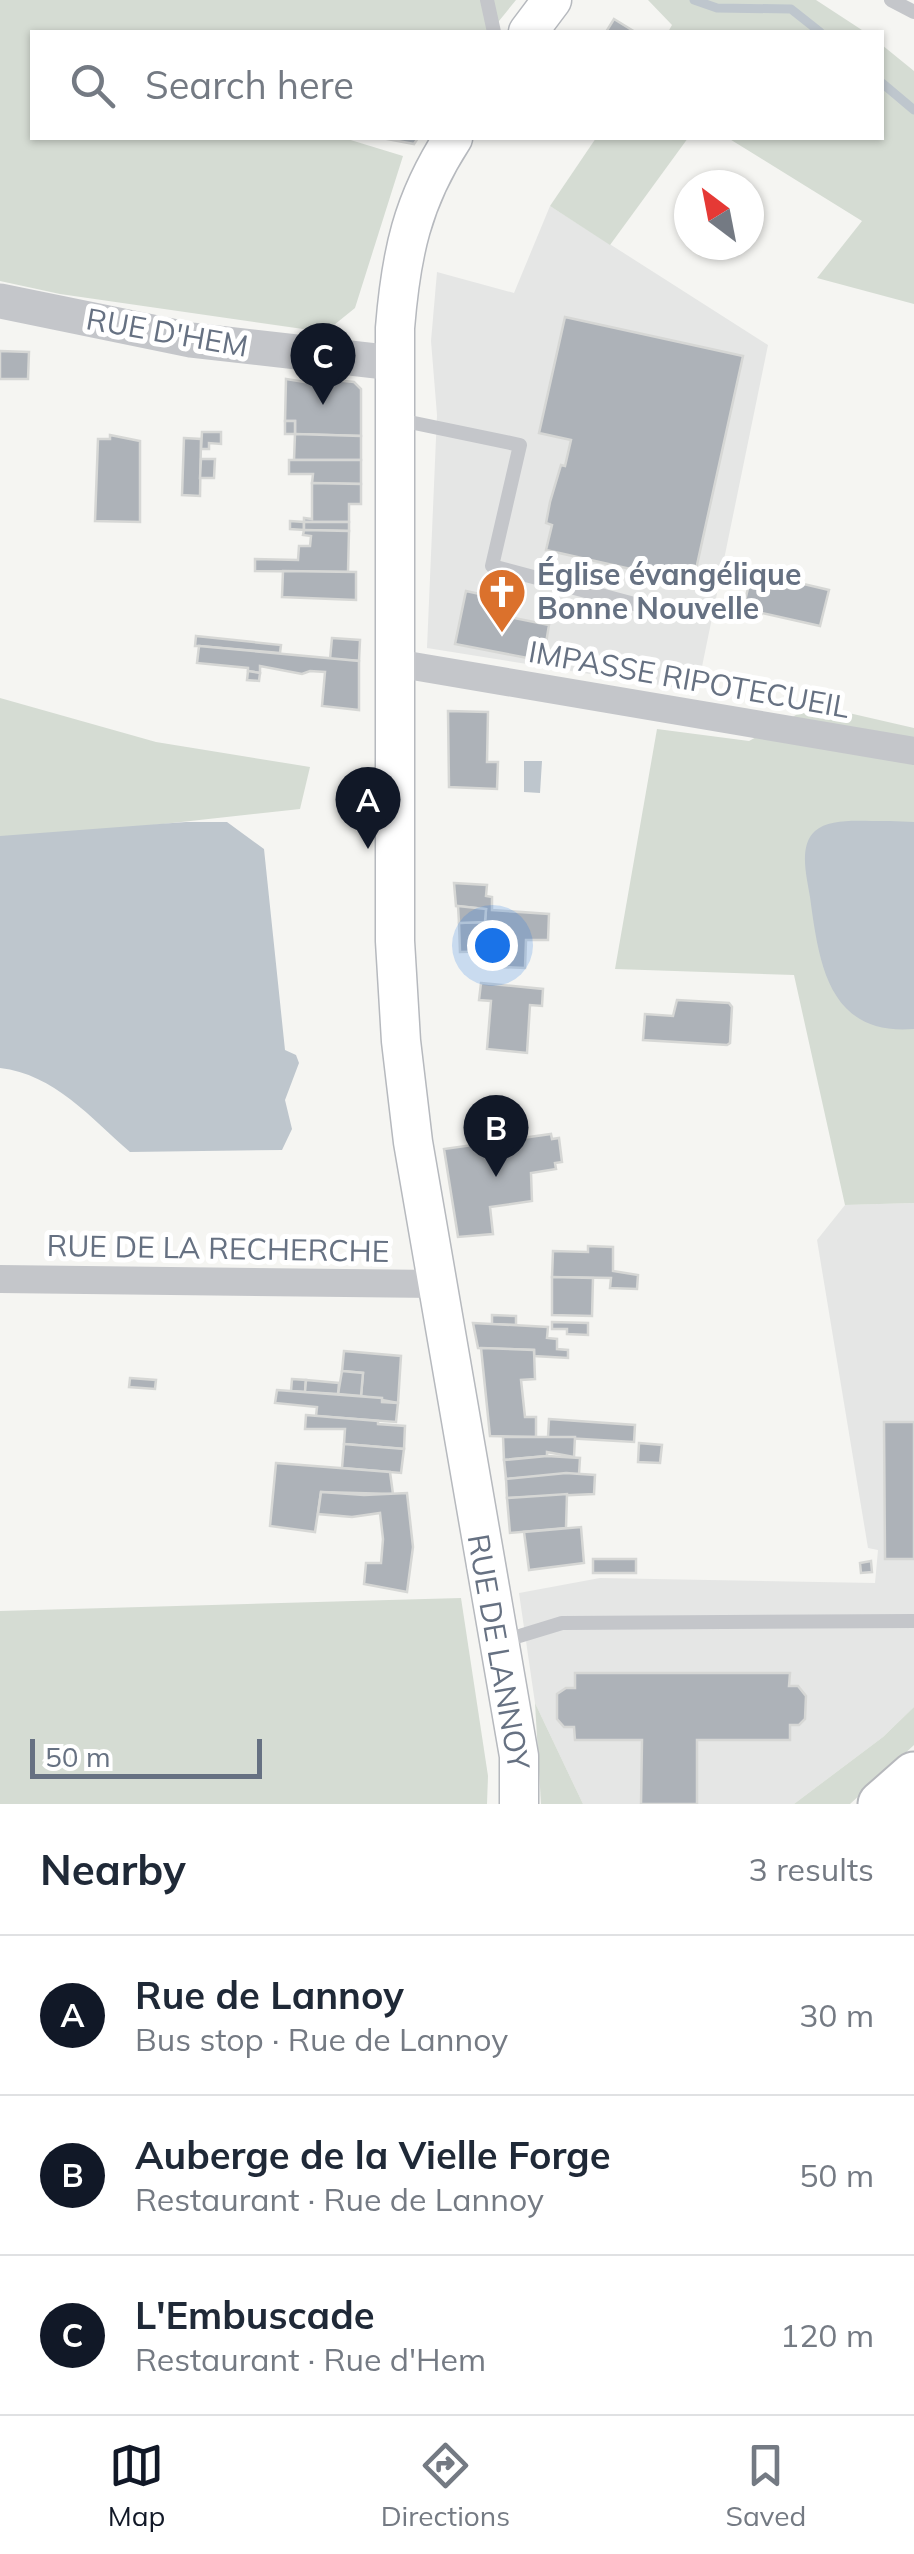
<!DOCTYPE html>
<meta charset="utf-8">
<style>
:root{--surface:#fff;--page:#f2f2f3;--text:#1f2937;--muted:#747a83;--line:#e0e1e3;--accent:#111827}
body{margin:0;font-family:Mulish,sans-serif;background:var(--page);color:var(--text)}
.compass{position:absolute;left:674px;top:170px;width:90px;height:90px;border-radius:50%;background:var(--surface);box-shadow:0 2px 8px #0004;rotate:328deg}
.scale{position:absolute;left:30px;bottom:25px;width:232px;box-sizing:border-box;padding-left:10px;border:5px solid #667182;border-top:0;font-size:28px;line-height:35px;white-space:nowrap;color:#667182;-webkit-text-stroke:8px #fff;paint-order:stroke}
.you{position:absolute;left:492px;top:945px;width:35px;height:35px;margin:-25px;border:8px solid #fff;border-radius:50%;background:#1a73e8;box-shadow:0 0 0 15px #1a73e833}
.badge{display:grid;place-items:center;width:65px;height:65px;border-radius:50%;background:var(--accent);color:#fff;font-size:32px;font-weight:700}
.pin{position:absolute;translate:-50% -82px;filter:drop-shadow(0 2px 5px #0008)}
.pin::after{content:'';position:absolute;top:52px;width:35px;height:30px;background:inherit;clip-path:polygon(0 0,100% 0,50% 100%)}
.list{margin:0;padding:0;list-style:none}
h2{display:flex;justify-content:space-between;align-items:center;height:130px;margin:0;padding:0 40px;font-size:42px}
h2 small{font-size:32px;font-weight:400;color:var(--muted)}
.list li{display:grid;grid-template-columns:65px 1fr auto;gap:30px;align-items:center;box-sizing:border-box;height:160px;padding:0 40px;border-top:2px solid var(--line)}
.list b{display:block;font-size:38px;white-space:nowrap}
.list p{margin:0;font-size:32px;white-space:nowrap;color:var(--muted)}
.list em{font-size:32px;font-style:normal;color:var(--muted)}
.icon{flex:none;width:55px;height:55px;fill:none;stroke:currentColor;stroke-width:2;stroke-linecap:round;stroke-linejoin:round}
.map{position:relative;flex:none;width:914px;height:1804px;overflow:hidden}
.search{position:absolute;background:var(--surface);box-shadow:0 2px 8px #0004;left:30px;right:30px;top:30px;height:110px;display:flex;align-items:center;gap:25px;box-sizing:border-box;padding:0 35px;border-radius:0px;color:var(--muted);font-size:38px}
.sheet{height:610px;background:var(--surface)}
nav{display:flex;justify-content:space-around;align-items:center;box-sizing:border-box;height:140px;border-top:2px solid var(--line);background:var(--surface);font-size:28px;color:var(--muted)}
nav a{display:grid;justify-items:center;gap:5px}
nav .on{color:var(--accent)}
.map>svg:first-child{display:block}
.built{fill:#e5e6e5}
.green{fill:#d5dcd3}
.water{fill:#bec6cd}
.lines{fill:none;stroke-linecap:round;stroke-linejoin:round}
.stream{stroke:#bec6cd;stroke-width:9}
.building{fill:#adb2b8;stroke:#d6d7d5;stroke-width:2.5}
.secondary-casing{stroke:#b6b9be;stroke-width:41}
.trunk-casing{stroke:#b6b8bc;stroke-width:49}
.service{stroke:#c4c6ca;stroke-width:14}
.minor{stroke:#c4c6ca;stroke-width:28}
.tertiary{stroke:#c4c6ca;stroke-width:35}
.secondary{stroke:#fff;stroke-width:38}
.trunk{stroke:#fff;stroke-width:45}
.labels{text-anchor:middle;stroke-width:10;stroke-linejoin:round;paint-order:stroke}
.street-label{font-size:30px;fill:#667182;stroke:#fff}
.poi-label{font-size:30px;font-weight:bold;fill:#667182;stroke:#fff;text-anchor:start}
</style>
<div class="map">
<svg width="914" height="1804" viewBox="0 0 914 1804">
<rect width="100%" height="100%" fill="#f5f5f2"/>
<!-- built -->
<g class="built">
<path d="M550,206l218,139 -71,346 -270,-43 10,-233 -6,-74 6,-69 77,21z"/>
<path d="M914,1203v504l-31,30 -89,67h-211l-48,-101 -16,-110 81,-15 275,5 3,-33 -10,-2 -51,-308 28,-35z"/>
</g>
<!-- green -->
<g class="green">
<path d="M0,0h516l-26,32h-458v106h312l59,18 -48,152 -21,17 -31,4 -243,-35 -60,-13z"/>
<path d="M648,0h168l49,32h-197l4,-7z"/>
<path d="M882,45l32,26v233l-97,-26 45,-57 -134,-83h154z"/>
<path d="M596,138h92l-78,107 -60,-39z"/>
<path d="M0,698l156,44 154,25 -10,42 -300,33z"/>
<path d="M814,705l100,23v475l-69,2 -51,-230 -179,-6 42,-240 92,12z"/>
<path d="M461,1598l27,178 -1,28h-487v-193z"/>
<path d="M535,1703l48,101h-42z"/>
<path d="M914,1707v38l-64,59h-56l89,-67z"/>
</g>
<!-- water -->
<g class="water">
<path d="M524,761h18l-2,32 -16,-1z"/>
<path d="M890,821l24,1v207c-86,7 -95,-66 -104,-132 -3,-19 -12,-51 5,-66 16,-15 54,-9 75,-10z"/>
<path d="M186,822h41l37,27 21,201 11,5 3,8 -14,37 7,29 -10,21 -152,2c-39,-34 -76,-78 -130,-84v-232z"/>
</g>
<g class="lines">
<!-- stream -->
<g class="stream">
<path d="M694,0l23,8 74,1 29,23"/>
<path d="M882,83l32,27"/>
</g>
</g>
<!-- building -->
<g class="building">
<path d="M614,19l21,13h-29z"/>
<path d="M382,138h36l-4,6z"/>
<path d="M565,317l178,39 -50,227 -147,-33 6,-25 -6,-2 4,-21 11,-37 4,1 6,-26 -32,-7z"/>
<path d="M0,351l29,1 -1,27h-28z"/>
<path d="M305,377l49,5 7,7v47l-66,-2v-13h-10l1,-42 19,3z"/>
<rect x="285" y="421" width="10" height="13"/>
<path d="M202,432h19v12l-12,-1v6h-8z"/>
<path d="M295,434l66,2v24h-67z"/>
<path d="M110,435l30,6v81l-45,-1 3,-82h12z"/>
<path d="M184,438l17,1 -1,57 -18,-1z"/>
<path d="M201,459h14l-1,19h-14z"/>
<path d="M289,460h72v24l-49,-1 1,-9h-24z"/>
<path d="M312,483l49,1v20h-12v18h-45v-4l8,1z"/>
<path d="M290,521l14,1v8l-14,-1z"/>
<path d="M304,522h45v9l-45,-1z"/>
<path d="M304,530l45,1 -1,41 -93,-1v-12l43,1 1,-14h11l1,-10 -8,-1z"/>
<path d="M283,571l73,1v28l-74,-3z"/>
<path d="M752,572l77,18 -9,36 -58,-13 -2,5 -18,-5z"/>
<path d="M466,591l32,7 -4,16 55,11 -6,36 -88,-17z"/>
<path d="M196,636l85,9 -1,8 -81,-7h-4z"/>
<path d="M332,638l28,2 -1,21 -29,-2z"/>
<path d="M199,646l160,15v49l-37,-4 3,-34 -15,-1 -8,3 -42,-8v7l-12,-2v-3l-51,-5z"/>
<path d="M248,671l12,2 -1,8 -12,-1z"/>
<path d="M448,711l40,1 -1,50h11l-1,27 -48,-2z"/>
<path d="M454,883l33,2 -1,11 6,1v13l57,4 -1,26h-22l-1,28 -26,-1v-16l-39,1 -1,-29 26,-1 1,-13 -30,-3z"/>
<path d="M458,906l28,3 -1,13 -26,1z"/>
<path d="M481,983l62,6 -1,17 -12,-1 -3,48 -40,-4 4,-48 -12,-1z"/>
<path d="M677,1000l52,3 3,4 -2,36 -3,2 -84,-5 2,-26 28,2z"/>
<path d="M551,1134l1,5 7,-1 3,24 -7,1 1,6 -25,4 1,28 -42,6 3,27 -35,3 -14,-88z"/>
<path d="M588,1246l25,1v24l25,4 -1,14 -27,-1 1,-10 -59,-1 1,-26 35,1z"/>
<path d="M552,1277l41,1 -1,38 -40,-1z"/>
<path d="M492,1315l24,1v9l-24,-1z"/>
<path d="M552,1322l36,1v12l-21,-1v-5h-15z"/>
<path d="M473,1323l75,4 -1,11 10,1v10l11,1v8l-34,-2v-6l-56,-2z"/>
<path d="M481,1348l53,2 1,29 -14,1 4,37h11v20l-46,-1z"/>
<path d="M344,1351l57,5 -3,47 -37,-7 2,-23 -21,-2z"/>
<path d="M342,1371l21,2 -2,23 -23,-2z"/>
<path d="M130,1378l26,2 -1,9 -26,-2z"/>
<path d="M292,1379l14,1 -1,12 -14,-1z"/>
<path d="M306,1380l33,3 -1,11 -33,-2z"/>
<path d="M277,1390l105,8v4l16,1 -2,19 -80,-6 1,-9 -42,-4z"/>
<path d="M306,1415l72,6v3l27,2 -1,23 -60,-5 1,-15h-40z"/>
<path d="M549,1419l86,6 -1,17 -86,-5z"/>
<path d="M884,1422h30v137h-29z"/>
<path d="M503,1437h72l-1,20 -27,-5v4l-43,4z"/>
<path d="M639,1443l23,2 -2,18 -22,-1z"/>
<path d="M344,1444l60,5 -3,24 -59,-5z"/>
<path d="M547,1456l33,2 -1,16 -73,5 -2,-19z"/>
<path d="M276,1463l114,9 3,22 -72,-2 -6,40 -45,-6z"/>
<path d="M566,1473l29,2 -1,19 -87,4 -1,-19z"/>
<path d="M321,1492l43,3 43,-2 6,54 -6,45 -43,-8 2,-21h15l2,-24 -3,-26 -28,4 -34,-3z"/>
<path d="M567,1494l-1,34 -56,5 -3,-35z"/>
<path d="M581,1527l3,36 -55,7 -5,-38z"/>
<rect x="593" y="1559" width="43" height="14"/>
<path d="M871,1561l1,11 -11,1 -1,-10z"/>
<path d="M575,1673h215l-1,13h9l8,10 -1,23 -6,6h-9v15h-93v64h-56l1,-64h-67l-1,-13h-10l-7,-8v-25l9,-6h9z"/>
</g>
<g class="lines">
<!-- secondary casing -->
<g class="secondary-casing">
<g id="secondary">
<path d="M528,32l24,-32"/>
<path d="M453,138c-41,63 -52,116 -58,190v613l6,100 12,101 106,614v48"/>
</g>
</g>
<!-- trunk casing -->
<g class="trunk-casing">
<path id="trunk" d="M881,1804l33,-29"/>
</g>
<!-- service -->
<g class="service">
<path d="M487,0l7,32"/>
<path d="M891,0l23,12"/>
<path d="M395,419l125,26 -28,121 146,39"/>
<path d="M503,1641l59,-18 352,-2"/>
</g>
<!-- minor -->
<g class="minor">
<path d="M395,663l519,88"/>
<path d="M0,1279l436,5"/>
</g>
<!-- tertiary -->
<path class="tertiary" d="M0,301l191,39 203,23"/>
<!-- secondary -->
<use href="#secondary" class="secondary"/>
<!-- trunk -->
<use href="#trunk" class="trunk"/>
</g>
<!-- icons -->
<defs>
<g id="church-pin" transform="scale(2.5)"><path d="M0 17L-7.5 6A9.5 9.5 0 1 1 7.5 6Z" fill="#db712c" stroke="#fff"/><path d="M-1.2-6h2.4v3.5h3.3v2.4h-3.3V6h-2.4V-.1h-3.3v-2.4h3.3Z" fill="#fff"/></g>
</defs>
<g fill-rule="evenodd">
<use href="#church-pin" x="502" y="592"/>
</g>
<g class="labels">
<!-- street labels -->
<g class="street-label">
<text transform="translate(167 333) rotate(10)" y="10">RUE D'HEM</text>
<text transform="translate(689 680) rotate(10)" y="10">IMPASSE RIPOTECUEIL</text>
<text transform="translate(218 1249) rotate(1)" y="10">RUE DE LA RECHERCHE</text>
<text transform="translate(498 1652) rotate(80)" y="10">RUE DE LANNOY</text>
</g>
<!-- poi labels -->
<g class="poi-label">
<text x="537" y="585">Église évangélique<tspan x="537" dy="34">Bonne Nouvelle</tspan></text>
</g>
</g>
</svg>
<svg class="compass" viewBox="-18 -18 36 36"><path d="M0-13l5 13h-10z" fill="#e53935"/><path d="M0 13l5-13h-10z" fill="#747a83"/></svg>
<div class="scale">50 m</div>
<div class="you"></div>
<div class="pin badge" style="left:368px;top:849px">A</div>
<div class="pin badge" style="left:496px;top:1177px">B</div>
<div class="pin badge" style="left:323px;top:405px">C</div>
<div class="search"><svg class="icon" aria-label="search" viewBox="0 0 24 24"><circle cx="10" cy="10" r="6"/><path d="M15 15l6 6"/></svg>Search here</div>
</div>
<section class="sheet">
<h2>Nearby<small>3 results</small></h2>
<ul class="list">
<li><span class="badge">A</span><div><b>Rue de Lannoy</b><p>Bus stop · Rue de Lannoy</p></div><em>30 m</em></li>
<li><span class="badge">B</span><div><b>Auberge de la Vielle Forge</b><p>Restaurant · Rue de Lannoy</p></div><em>50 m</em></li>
<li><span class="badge">C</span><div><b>L'Embuscade</b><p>Restaurant · Rue d'Hem</p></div><em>120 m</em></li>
</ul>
</section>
<nav>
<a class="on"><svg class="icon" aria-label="map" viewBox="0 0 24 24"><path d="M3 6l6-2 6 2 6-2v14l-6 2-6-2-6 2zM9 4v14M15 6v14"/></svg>Map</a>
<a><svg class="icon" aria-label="directions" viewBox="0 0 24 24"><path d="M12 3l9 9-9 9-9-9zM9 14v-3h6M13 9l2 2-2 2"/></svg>Directions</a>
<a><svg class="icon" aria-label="saved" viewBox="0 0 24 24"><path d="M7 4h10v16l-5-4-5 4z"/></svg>Saved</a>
</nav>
